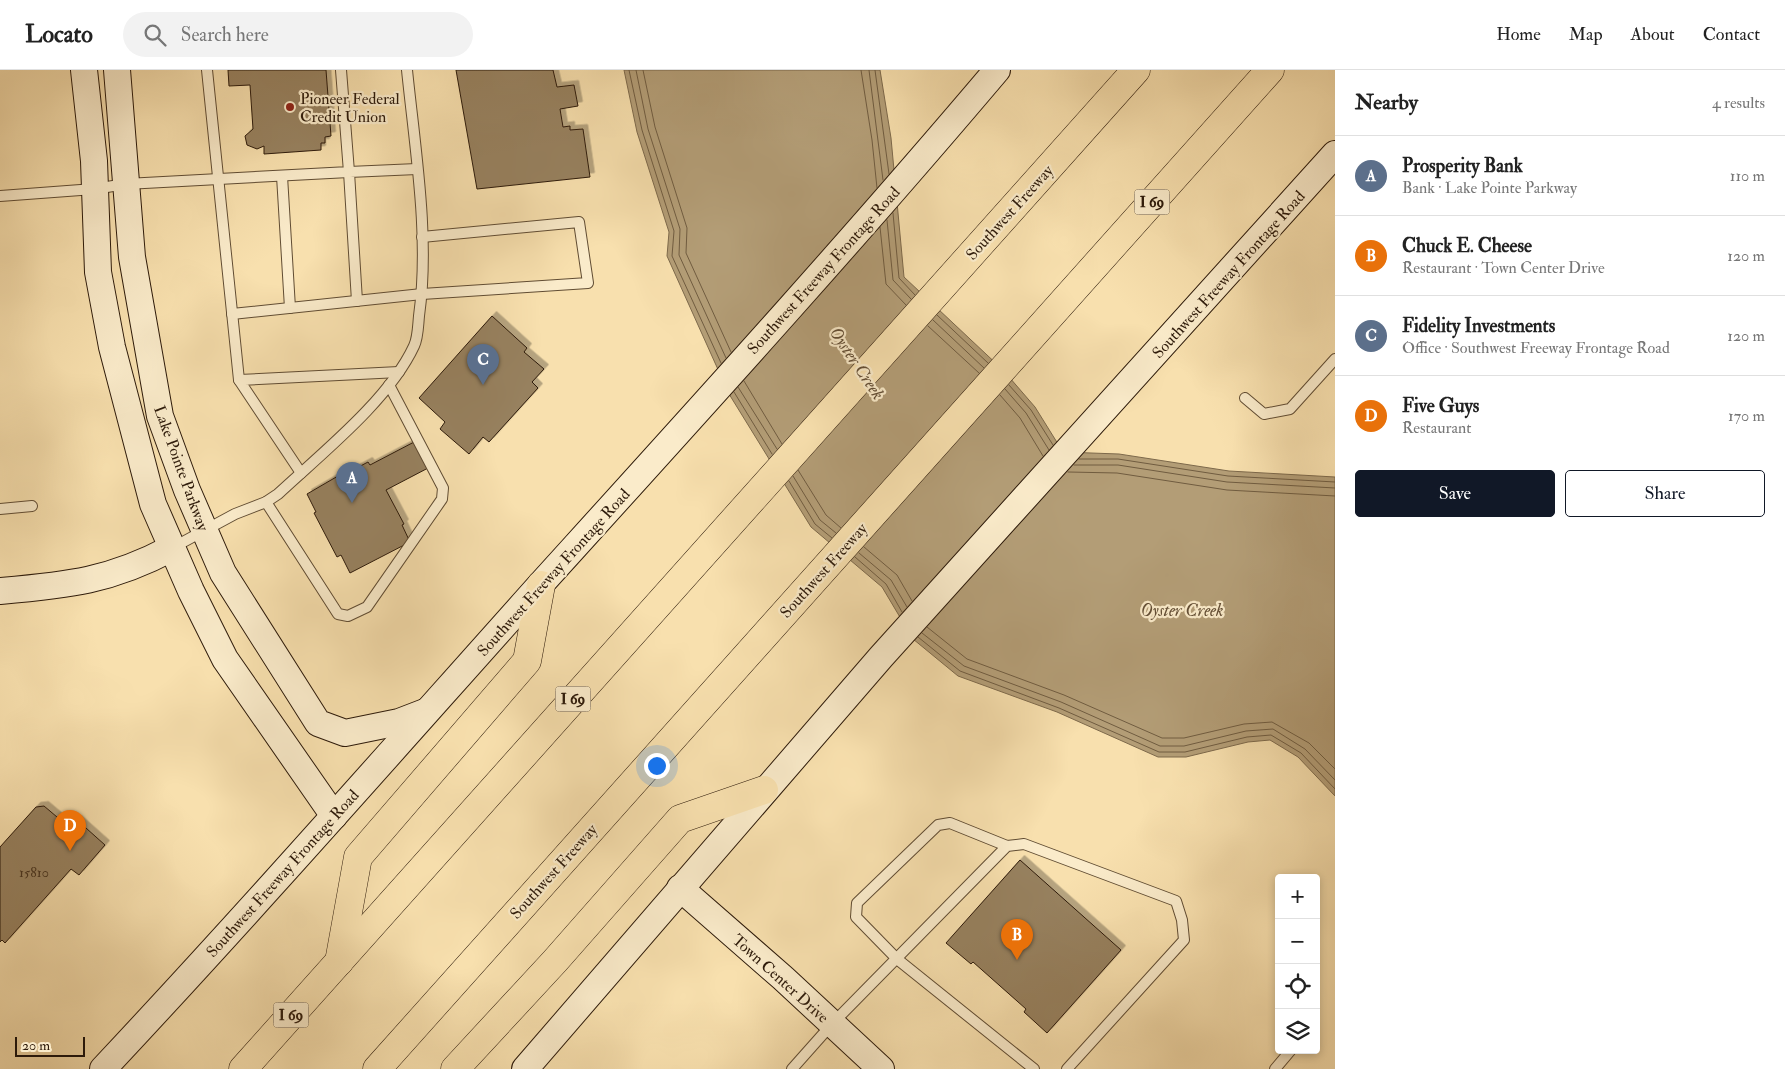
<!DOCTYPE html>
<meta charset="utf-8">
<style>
:root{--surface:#fff;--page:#f2f2f2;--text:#222;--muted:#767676;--line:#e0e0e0;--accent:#111827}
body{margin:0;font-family:"IM FELL Double Pica",serif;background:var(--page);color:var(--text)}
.controls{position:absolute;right:15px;bottom:15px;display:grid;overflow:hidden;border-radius:5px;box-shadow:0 2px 8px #0003}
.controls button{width:45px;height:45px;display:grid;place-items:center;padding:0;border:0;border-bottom:1px solid var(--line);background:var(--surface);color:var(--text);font:25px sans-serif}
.scale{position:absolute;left:15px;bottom:12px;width:70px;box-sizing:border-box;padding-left:5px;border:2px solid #2d1a0a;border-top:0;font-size:14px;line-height:18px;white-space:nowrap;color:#2d1a0a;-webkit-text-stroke:4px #faebca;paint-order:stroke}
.you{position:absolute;left:656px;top:695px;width:18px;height:18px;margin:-12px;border:4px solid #fff;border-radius:50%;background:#1a73e8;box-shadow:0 0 0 8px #1a73e833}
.badge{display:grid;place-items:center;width:32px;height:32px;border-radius:50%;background:var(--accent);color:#fff;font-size:16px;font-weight:700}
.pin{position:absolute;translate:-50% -41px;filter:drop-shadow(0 1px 2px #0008)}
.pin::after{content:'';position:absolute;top:26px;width:18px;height:15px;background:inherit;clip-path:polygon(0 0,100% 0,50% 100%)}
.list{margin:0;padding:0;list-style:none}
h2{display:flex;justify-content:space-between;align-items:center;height:65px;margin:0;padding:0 20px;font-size:21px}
h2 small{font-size:16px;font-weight:400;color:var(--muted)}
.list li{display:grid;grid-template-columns:32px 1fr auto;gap:15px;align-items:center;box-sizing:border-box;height:80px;padding:0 20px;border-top:1px solid var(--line)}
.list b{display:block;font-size:19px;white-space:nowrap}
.list p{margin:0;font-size:16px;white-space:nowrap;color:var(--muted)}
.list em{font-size:16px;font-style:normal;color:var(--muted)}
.actions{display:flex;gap:10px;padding:15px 20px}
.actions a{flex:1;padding:11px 0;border:1px solid var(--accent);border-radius:5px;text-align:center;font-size:18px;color:var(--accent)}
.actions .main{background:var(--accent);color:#fff}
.icon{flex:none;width:28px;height:28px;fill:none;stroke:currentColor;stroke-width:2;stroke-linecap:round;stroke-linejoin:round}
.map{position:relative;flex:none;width:1335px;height:999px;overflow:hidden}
header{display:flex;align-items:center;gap:30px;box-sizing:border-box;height:70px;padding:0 25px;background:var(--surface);border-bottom:1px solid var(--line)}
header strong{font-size:24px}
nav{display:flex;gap:28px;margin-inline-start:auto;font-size:18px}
.search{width:350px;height:45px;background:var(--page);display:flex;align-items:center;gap:12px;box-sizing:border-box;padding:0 18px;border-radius:28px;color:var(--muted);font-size:19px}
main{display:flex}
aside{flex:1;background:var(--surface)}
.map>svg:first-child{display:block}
.water{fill:#b39d76;stroke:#7d694b}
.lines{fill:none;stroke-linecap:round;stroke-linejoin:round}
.shore{stroke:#705c40;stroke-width:1}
.building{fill:#97815f;stroke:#2d1a0a;filter:url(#shadow)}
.lane-casing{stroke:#604c33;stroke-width:12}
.secondary-casing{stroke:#2d1a0a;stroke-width:28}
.highway-casing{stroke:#2d1a0a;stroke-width:29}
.lane{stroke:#faebca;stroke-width:10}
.secondary{stroke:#faebca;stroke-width:26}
.highway{stroke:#f8e0ae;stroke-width:28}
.poi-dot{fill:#8f2418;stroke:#faebca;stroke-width:2}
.labels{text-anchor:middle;stroke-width:4.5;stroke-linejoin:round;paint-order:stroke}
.number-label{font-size:14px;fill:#48341f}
.shield{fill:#faebca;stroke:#6a5944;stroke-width:1}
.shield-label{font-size:15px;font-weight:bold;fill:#2d1a0a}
.poi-label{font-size:16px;fill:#2d1a0a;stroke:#faebca;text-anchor:start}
.street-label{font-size:16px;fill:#2d1a0a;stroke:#faebca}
.water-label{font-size:18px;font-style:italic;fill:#634e35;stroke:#faebca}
</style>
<header>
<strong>Locato</strong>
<div class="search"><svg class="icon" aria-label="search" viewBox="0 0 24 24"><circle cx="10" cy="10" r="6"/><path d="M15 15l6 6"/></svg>Search here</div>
<nav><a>Home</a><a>Map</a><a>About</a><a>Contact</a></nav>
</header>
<main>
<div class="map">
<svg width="1335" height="999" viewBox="0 0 1335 999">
<defs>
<filter id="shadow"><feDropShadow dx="4.5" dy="-4.5" stdDeviation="0" flood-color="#0004"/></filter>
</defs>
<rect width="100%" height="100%" fill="#f8e0ae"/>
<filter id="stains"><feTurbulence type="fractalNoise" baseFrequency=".004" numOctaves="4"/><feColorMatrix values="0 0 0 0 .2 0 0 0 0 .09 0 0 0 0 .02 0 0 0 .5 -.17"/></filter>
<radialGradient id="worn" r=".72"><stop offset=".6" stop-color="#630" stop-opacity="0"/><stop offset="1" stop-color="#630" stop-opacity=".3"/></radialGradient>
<!-- water -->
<path class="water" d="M624,0h256l11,68 13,139 99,93 32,37 28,45 56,2 110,17 106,6v319l-37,-39 -28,-17 -22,2 -62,15h-28l-101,-45 -99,-36 -45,-37 -31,-52 -71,-60 -82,-133 -62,-138 2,-24 -32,-100z"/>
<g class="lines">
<!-- shore -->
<g class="shore">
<path d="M629,0l13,60 32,101 -2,25 49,107"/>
<path d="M636,0l12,59 32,100 -1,26 47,103"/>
<path d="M643,0l12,57 32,101 -1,25 45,99"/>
<path d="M861,0l11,70 5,48"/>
<path d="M869,0l14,110"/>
<path d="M875,0l14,104"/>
<path d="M893,143l6,65 16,17"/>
<path d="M887,150l6,60 18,19"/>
<path d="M880,157l6,57 20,21"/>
<path d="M937,245l51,48"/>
<path d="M933,250l51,48"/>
<path d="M928,256l51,47"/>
<path d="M744,311l38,63"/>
<path d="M1009,315l22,25 22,35"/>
<path d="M738,317l39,62"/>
<path d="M1005,319l21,24 23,37"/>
<path d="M734,322l38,62"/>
<path d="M1000,325l20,23 23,38"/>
<path d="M1079,389h39l110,17 107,6"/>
<path d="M1074,395h44l109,17 108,6"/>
<path d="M798,400l28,45 15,13"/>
<path d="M1068,402l49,1 110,17 108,6"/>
<path d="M793,406l27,44 16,13"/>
<path d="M789,411l26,43 17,14"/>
<path d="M864,477l33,28 15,26"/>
<path d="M859,483l32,27 16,27"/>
<path d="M855,487l31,27 16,28"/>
<path d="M927,557l40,32 97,36 98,43h22l60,-14 28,-2 37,21 26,26"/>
<path d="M922,563l42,33 97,36 99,44h24l62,-15 27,-2 32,20 30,31"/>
<path d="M918,567l42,34 99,37 100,44h26l62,-15 24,-2 30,18 34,36"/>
</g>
</g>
<!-- building -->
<g class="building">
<path d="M228,0h98l5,66 -6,1v6h-4v7l-57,4v-8l-7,3 -10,-4 -2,-9 8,-7 -3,-44 -21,1z"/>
<path d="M456,0h97l4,17 17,-2 4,21 -18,3 3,18 7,-1v4l13,-1 7,48 -113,12z"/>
<path d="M492,246l35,32 -3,4 20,17 -12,13 6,6 -49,54 -6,-5 -14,17 -29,-25 5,-7 -26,-24z"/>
<path d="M416,371l14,26 -44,23 18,34 -2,1 8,17 -60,31 -9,-18 -4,2 -23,-44 2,-1 -9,-18 43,-25 1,2 17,-9 2,3z"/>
<path d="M44,736l26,22 7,-8 28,25 -26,30 -8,-6 -66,74 -3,-3 -2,2v-95l36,-40z"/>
<path d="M1020,790l101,90 -74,83 -23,-21 2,-3 -53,-47 -2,2 -25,-21z"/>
</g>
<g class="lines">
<!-- lane casing -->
<g class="lane-casing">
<g id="lane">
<path d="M207,0l32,310"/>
<path d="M282,106l8,132"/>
<path d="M0,126l94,-7 32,-5 223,-12 -8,-102"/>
<path d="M357,231l-8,-129 68,-3"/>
<path d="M232,244l190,-20 166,-11 -9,-61 -157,15"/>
<path d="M1245,328l19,16 26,-5 45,-50"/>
<path d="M301,403l-62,-93 160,-8"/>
<path d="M266,432l72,112 10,2 19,-9 75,-108 1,-11 -54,-103"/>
<path d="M0,439l32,-3"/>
<path d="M172,478l63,-34 31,-12 12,-8c44,-41 111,-94 136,-148 4,-8 4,-20 5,-30 11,-79 -4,-167 -12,-246"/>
<path d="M1007,776l-57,-23 -12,2 -81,78 -1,14 41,42 137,110"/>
<path d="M792,999l40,-45 175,-178 17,-2 152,57 6,19 2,20 -117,129"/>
<path d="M1275,999l16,-19"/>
</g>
</g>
<!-- secondary casing -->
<g class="secondary-casing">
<g id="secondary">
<path d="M84,0l10,91 4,111 14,75 41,157 38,87 34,68 109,157"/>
<path d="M117,0l15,187 28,159 27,74 36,83 95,150 27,10 54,-11 26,-10"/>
<path d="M0,521c69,-6 110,-10 172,-43"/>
<path d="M680,818l103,90 98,91"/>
<path d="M103,999c149,-159 293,-323 438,-485 154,-170 308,-339 456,-514"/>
<path d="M525,999l356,-412 454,-503"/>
</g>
</g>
<!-- highway casing -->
<g class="highway-casing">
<g id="highway">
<path d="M339,892l19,-105 169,-196 14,-76"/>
<path d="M243,999l893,-999"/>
<path d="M377,999l893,-999"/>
<path d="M455,999l100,-108 125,-142 84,-29"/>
</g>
</g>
<!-- lane -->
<use href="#lane" class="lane"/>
<!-- secondary -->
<use href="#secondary" class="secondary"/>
<!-- highway -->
<use href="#highway" class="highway"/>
</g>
<!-- markers -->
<circle class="poi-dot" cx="290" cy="37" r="5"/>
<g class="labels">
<!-- number labels -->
<g class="number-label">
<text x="34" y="807">15810</text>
</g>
<!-- shield labels -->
<g class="shield">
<rect x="1134.5" y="119.5" width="35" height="25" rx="4"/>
<rect x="555.5" y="616.5" width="35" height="25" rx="4"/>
<rect x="273.5" y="932.5" width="35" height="25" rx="4"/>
</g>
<g class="shield-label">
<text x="1152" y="137">I 69</text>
<text x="573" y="634">I 69</text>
<text x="291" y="950">I 69</text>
</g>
<!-- poi labels -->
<g class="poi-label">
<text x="300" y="34">Pioneer Federal<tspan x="300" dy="18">Credit Union</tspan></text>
</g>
<!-- street labels -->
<g class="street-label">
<text transform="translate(1009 142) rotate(-48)" y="6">Southwest Freeway</text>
<text transform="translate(823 200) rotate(-48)" y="6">Southwest Freeway Frontage Road</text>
<text transform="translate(1228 204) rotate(-48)" y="6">Southwest Freeway Frontage Road</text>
<text transform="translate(182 398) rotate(70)" y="6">Lake Pointe Parkway</text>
<text transform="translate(823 500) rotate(-48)" y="6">Southwest Freeway</text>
<text transform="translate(553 502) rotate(-48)" y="6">Southwest Freeway Frontage Road</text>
<text transform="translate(553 801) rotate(-48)" y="6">Southwest Freeway</text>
<text transform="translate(282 803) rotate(-48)" y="6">Southwest Freeway Frontage Road</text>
<text transform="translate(781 908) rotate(42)" y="6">Town Center Drive</text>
</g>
<!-- water labels -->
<g class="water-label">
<text transform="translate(857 293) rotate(56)" y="6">Oyster Creek</text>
<text x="1182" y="546">Oyster Creek</text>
</g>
</g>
<rect width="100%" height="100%" filter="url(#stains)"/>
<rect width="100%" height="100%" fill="url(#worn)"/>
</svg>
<div class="controls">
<button>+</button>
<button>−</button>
<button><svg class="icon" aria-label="locate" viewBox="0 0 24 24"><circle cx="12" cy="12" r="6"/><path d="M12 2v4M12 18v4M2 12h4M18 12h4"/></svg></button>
<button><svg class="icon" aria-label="layers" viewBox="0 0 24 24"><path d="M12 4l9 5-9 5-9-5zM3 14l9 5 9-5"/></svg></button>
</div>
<div class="scale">20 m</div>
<div class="you"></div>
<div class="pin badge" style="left:352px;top:433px;background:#5c6f8a">A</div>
<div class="pin badge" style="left:1017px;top:890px;background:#e8710a">B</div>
<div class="pin badge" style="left:483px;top:315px;background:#5c6f8a">C</div>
<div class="pin badge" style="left:70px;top:781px;background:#e8710a">D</div>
</div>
<aside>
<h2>Nearby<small>4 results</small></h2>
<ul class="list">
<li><span class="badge" style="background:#5c6f8a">A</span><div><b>Prosperity Bank</b><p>Bank · Lake Pointe Parkway</p></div><em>110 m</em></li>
<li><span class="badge" style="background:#e8710a">B</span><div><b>Chuck E. Cheese</b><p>Restaurant · Town Center Drive</p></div><em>120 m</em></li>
<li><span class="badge" style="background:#5c6f8a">C</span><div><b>Fidelity Investments</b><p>Office · Southwest Freeway Frontage Road</p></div><em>120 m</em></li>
<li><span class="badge" style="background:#e8710a">D</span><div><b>Five Guys</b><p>Restaurant</p></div><em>170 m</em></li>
</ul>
<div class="actions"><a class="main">Save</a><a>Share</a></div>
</aside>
</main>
